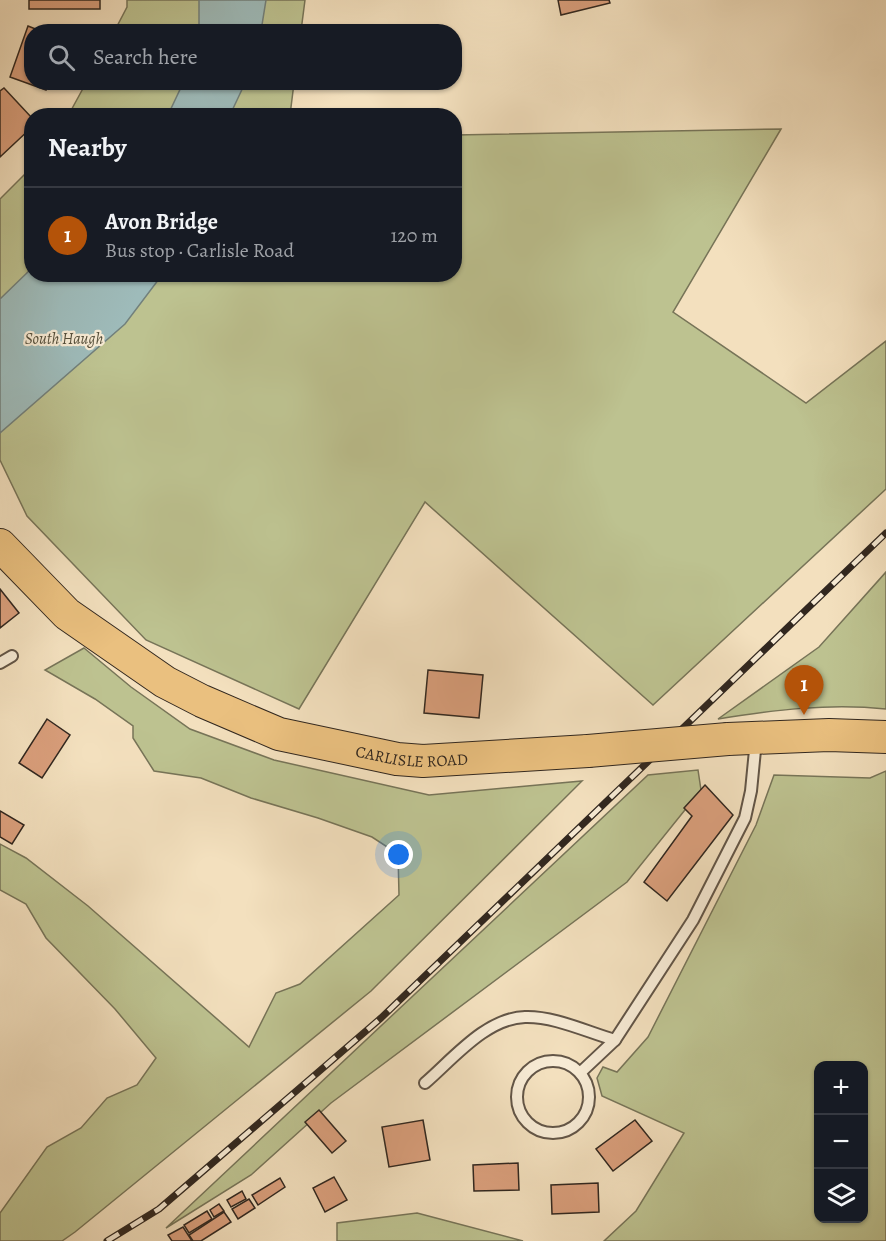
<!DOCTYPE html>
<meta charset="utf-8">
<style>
:root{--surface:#171b24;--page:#20242c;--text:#f1f3f6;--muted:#9ea1a6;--line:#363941;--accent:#b45309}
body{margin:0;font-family:Alegreya,serif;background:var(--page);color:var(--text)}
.controls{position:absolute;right:18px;bottom:18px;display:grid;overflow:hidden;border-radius:12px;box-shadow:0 2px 4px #0004}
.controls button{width:54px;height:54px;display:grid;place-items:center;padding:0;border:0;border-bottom:2px solid var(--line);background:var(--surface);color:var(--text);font:30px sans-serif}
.you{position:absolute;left:399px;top:855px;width:21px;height:21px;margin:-15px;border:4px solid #fff;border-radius:50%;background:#1a73e8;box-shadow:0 0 0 9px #1a73e833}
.badge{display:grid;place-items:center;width:39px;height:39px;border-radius:50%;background:var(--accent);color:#fff;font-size:20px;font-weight:700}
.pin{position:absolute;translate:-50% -50px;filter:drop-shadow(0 2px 3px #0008)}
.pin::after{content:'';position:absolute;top:32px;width:21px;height:18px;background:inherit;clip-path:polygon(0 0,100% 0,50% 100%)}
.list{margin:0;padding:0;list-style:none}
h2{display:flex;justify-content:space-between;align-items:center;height:78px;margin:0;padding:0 24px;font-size:26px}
h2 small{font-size:20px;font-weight:400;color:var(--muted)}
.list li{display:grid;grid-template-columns:39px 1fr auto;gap:18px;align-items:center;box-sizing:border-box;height:96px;padding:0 24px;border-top:2px solid var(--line)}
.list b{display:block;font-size:22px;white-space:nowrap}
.list p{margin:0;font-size:20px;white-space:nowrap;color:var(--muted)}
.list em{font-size:20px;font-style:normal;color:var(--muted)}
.icon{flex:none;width:33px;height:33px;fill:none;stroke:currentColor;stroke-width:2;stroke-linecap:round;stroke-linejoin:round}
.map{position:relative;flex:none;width:886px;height:1241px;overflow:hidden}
.search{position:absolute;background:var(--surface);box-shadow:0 2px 4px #0004;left:24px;top:24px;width:438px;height:66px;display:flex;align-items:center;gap:15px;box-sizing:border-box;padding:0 21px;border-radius:24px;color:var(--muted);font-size:22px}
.panel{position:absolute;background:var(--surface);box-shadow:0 2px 4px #0004;left:24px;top:108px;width:438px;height:174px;border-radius:24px}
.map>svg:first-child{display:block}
.green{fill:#bdc290;stroke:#777458;stroke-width:1.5;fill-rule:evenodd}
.water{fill:#9ebbba;stroke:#72807c;stroke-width:1.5}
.building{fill:#da9f7c;stroke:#31271f;stroke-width:1.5}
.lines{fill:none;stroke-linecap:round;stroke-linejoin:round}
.lane-casing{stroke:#625547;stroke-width:14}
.primary-casing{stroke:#31271f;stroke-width:34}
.lane{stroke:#f7ebd5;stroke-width:10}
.primary{stroke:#eac07f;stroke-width:32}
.rail-casing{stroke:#31271f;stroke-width:7}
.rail{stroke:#f7ebd5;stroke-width:4.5;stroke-dasharray:14;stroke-linecap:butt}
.primary-bridge-casing{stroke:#31271f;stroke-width:34;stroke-linecap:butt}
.primary-bridge{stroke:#eac07f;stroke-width:32}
.labels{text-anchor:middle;stroke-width:4.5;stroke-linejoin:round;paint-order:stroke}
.park-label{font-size:16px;font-style:italic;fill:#544e3b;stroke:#f7ebd5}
.street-label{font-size:16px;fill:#31271f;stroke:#f7ebd5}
</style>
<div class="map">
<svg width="886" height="1241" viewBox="0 0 886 1241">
<rect width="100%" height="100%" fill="#f3e0be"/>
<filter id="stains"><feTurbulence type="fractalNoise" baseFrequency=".00333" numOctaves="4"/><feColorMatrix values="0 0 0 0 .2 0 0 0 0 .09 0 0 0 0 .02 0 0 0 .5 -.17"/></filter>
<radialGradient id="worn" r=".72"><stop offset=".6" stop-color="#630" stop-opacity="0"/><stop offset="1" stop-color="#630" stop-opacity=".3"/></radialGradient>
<!-- green -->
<g class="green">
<path d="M127,0h178l-4,31 -187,1 13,-25z"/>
<path d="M86,83h208l-4,32 -222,1z"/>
<path d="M781,129l-108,183 133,91 80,-62v148l-233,216 -228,-203 -126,207 -153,-69 -119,-124 -27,-56v-261l31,-31 1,106h422l1,-139z"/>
<path d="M886,572v137c-57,-6 -112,1 -168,10l101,-72z"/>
<path d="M84,648l47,39 59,42 84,31 155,35 153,-14 -211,210 -296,241 -13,9h-62v-28l47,-66 34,-19 26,-30 30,-13 19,-27 -41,-49 -69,-71 -20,-34 -26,-14v-46l26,14 62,48 161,141 27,-54 24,-9 99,-89 -1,-41 -26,-17 -54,-19 -67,-20 -50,-20 -47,-7 -21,-33v-12l-38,-27 -50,-29z"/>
<path d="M698,770l3,20 -74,92 -296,221 -80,72 -85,53 482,-453z"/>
<path d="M886,771v470h-282l32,-30 48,-78 -82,-37 -5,-18 6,-11 14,5 31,-35 108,-212 18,-50 96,3zM818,1066h46v152h-46z"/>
<path d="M417,1213l106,28h-186v-18z"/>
</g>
<!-- water -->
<g class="water">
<path d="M199,0h67l-5,31h-62z"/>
<path d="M183,83v-1l62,1 -15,32h-62z"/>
<path d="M31,269l1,5 130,1 -37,49 -125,109v-134z"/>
</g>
<!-- building -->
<g class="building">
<rect x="29" y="0" width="71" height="9"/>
<path d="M558,0h51l1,3 -49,12z"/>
<path d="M28,26l15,6h-11v50h16l-2,8 -36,-13z"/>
<path d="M4,88l28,30v9l-32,30v-66z"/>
<path d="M0,589l19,24 -19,15z"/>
<path d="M428,670l55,5 -4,43 -55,-5z"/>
<path d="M47,719l23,16 -28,43 -23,-15z"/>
<path d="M705,785l28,30 -66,86 -23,-19 48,-66 -8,-8z"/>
<path d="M0,811l24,14 -12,19 -12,-7z"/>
<path d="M319,1110l27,31 -14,12 -27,-31z"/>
<path d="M423,1120l7,40 -41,7 -7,-40z"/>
<path d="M635,1120l17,21 -39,30 -17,-22z"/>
<path d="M518,1163l1,27 -45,1 -1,-26z"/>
<path d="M334,1177l13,23 -22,12 -12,-24z"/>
<path d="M280,1178l5,9 -27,18 -6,-10z"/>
<path d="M598,1183l1,29 -47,2 -1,-29z"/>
<path d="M242,1191l4,8 -15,8 -4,-7z"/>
<path d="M249,1199l6,9 -17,11 -6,-10z"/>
<path d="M219,1204l5,7 -10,6 -4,-7z"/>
<path d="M207,1211l5,8 -23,14 -5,-8z"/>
<path d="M224,1212l7,10 -30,19h-8l-4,-6z"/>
<path d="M183,1227l9,14h-20l-4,-6z"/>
</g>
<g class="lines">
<!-- lane casing -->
<g class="lane-casing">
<g id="lane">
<path d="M0,663l12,-7"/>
<circle cx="553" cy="1097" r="36"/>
<path d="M581,1072l34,-32"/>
<path d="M425,1083c28,-24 61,-65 100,-66 29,-1 62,15 90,23l78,-120 52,-102 6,-27 5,-51"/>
</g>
</g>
<!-- primary casing -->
<g class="primary-casing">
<g id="primary">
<path id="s1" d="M0,545l67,69 98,68 37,19 77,33 118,25 26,2 165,-10"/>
<path d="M728,739l101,-4 57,2"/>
</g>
</g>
<!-- lane -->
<use href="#lane" class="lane"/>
<!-- primary -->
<use href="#primary" class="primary"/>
<!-- rail casing -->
<g class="rail-casing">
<path id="rail" d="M107,1241l52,-32 222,-191 505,-485"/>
</g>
<!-- rail -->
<use href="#rail" class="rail"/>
<!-- primary-bridge casing -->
<g class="primary-bridge-casing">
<path id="primary-bridge" d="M588,751l140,-12"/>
</g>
<!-- primary-bridge -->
<use href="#primary-bridge" class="primary-bridge"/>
</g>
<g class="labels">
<!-- park labels -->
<g class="park-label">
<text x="64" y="344">South Haugh</text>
</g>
<!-- street labels -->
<g class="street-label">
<text dy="6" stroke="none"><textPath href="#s1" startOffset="476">CARLISLE ROAD</textPath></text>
</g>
</g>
<rect width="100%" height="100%" filter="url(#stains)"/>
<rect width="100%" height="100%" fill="url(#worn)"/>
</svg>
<div class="controls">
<button>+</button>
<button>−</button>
<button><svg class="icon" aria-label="layers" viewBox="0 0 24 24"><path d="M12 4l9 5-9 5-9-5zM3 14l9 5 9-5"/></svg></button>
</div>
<div class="you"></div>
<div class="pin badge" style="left:804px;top:715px">1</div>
<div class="search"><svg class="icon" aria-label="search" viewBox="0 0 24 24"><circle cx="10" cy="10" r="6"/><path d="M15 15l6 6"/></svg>Search here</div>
<section class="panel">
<h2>Nearby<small></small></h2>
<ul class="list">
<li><span class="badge">1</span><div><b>Avon Bridge</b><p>Bus stop · Carlisle Road</p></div><em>120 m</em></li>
</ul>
</section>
</div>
